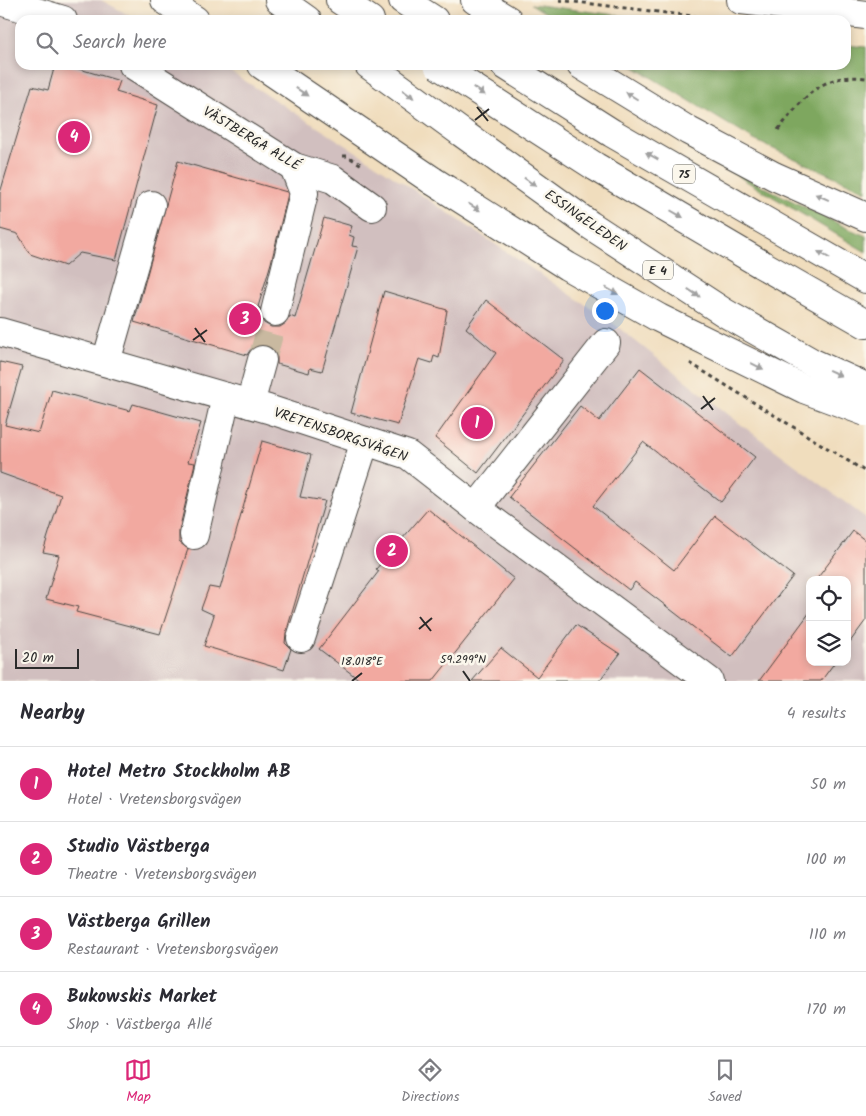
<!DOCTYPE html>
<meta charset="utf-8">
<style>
:root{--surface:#fff;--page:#f7f7f7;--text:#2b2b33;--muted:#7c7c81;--line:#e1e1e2;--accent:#db2777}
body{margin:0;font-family:Kalam,sans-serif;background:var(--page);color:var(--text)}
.controls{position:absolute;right:15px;bottom:15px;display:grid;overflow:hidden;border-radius:10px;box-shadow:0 2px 8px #0003}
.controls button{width:45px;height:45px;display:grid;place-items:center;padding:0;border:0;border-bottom:1px solid var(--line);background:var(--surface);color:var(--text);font:25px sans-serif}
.scale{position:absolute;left:15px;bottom:12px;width:64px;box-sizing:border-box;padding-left:5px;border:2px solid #2b2b2b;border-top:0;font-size:14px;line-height:18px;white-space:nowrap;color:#2b2b2b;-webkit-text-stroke:4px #fbf7ec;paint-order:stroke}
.you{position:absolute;left:604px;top:310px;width:18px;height:18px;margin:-12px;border:4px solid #fff;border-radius:50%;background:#1a73e8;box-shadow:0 0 0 8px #1a73e833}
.badge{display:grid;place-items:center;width:32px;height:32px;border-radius:50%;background:var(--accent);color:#fff;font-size:16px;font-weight:700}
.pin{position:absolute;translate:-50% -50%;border:2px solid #fff;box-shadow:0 1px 5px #0006}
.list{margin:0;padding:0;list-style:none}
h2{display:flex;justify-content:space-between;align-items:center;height:65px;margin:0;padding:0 20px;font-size:21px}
h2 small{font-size:16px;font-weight:400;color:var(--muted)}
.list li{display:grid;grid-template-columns:32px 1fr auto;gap:15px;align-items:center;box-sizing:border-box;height:75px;padding:0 20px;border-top:1px solid var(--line)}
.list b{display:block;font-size:19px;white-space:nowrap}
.list p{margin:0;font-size:16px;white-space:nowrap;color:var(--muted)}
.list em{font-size:16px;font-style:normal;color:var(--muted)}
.icon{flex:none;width:28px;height:28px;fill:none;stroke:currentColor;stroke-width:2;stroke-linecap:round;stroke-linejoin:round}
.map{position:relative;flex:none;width:866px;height:681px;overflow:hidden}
.search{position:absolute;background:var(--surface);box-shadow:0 2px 8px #0003;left:15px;right:15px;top:15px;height:55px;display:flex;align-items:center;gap:12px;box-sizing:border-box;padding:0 18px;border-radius:15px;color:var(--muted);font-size:19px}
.sheet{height:365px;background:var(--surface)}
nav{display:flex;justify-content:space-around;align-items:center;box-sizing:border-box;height:70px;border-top:1px solid var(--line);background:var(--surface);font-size:14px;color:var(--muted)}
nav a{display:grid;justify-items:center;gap:2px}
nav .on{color:var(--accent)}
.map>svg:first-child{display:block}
.industrial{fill:#d1bfbf;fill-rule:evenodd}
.forest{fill:#7ea75f;stroke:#546945}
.building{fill:#f2a9a0}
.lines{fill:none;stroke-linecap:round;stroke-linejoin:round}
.minor-tunnel{stroke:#c9b9a0;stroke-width:28;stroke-dasharray:28 14;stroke-linecap:butt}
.minor-casing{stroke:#494641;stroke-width:30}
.highway-casing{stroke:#494641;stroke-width:30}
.path{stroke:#494641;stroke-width:3;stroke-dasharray:4 4;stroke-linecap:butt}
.minor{stroke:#fff;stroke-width:28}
.highway{stroke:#fff;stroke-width:28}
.highway-bridge-casing{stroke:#494641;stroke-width:30;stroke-linecap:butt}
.highway-bridge{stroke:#fff;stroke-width:28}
.oneway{fill:#a0a0a0}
.ticks{fill:none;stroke:#2b2b2b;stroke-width:2}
.labels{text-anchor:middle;stroke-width:5;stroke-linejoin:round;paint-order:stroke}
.shield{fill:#fbf7ec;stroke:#696865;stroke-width:1}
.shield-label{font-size:12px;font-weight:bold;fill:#2b2b2b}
.street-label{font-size:14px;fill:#2b2b2b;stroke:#fbf7ec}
.ticks-label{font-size:12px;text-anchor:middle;fill:#2b2b2b;stroke:#fbf7ec;stroke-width:5;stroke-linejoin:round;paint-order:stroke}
</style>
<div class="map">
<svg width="866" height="681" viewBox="0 0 866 681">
<rect width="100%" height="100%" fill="#fbf7ec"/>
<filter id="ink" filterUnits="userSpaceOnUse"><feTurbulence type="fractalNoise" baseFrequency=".02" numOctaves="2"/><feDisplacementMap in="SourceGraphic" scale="10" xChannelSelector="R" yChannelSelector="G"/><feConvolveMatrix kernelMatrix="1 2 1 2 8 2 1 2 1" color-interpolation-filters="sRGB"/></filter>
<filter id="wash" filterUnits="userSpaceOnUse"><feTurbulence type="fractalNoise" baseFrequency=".0096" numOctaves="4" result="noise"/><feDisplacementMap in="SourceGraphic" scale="20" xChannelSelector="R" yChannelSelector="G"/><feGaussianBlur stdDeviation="1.12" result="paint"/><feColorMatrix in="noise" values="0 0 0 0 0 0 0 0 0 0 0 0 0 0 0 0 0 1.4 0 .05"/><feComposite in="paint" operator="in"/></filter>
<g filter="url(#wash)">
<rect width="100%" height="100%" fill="#f0ddbd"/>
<!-- industrial -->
<path class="industrial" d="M0,0h101l37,20h-118v45h200l146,93 244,163 133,105 123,92v163h-866zM810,580h37v82h-37z"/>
<!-- forest -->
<g class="forest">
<path d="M531,4l123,16h-97z"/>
<path d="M846,45l20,2v144l-112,-51 -123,-75h215z"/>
<path d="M714,162l133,66 19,8v16z"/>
</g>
<g id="blocks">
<!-- building -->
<g class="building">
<path d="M55,65h11l54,16 -4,11 42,13 -42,155 -36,-7 -15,13 -35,-12 -12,-20 -18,-5v-36l32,-107 16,4z"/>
<path d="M178,161l109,31 1,2 -17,69 -13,44 2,1v8l4,7 7,4h9l6,-4 4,-7 5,2 29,-100 28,8 -3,9 5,2 -2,9 6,1 -36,124 -12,-3 -1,5 -32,-9v-7l-4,-8 -7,-4h-8l-7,4 -4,6 -113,-33z"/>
<path d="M384,291l63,19 -8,48 -5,-2 -2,7 -13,-4 -21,66 -47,-12z"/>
<path d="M486,300l78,60 -86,113 -43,-35 61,-85 -30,-25z"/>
<path d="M0,362l22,5 -17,58 34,8 13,-43 78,21 3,-7 68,19 -13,39 7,1 -16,68v11l9,7 -28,85 -84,-22 2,-5 -32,-8 13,-44 -16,-3 18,-57 -61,-22z"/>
<path d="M640,368l115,89 -34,45 -78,-60 -50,64 81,64 41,-54 78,60 -61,81 -97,-75 -6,8 -120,-93 71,-91 19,15z"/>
<path d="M262,441l49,14 -11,42 25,4 -39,132 -1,10 6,6 -7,21 -80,-24 10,-31 -13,-6 8,-22 11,2z"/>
<path d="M428,509l86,70 -81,102h-72l-42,-32 60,-78 -3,-2z"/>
<path d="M853,531l13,10v79l-19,26v-66h-31z"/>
<path d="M810,612v50h25l-14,19h-62z"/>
<path d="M576,625l44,29 -21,27h-127l29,-33 36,29z"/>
</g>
</g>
</g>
<g filter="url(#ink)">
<use href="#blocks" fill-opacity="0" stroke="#494641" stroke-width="1"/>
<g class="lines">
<!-- minor-tunnel -->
<path class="minor-tunnel" d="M262,360l13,-48"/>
<!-- minor casing -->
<g class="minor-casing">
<g id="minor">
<path d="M741,0l125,15"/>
<path d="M0,1l63,19"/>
<path d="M133,65l161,102 39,12 39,28"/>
<path d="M275,312l29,-119 -10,-26"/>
<path d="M0,332l268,77 140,46 68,53 233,173"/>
<path d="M106,362l45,-157"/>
<path d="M250,404l12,-44"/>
<path d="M476,508l130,-165"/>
<path d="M194,535l32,-138"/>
<path d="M301,638l64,-197"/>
</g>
</g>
<!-- highway casing -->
<g class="highway-casing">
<g id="highway">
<path d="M165,0l30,20"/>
<path d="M279,0l28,20"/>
<path d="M340,0l30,20"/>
<path d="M403,0l31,20"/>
<path d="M475,0l33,20"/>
<path d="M262,65l171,116"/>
<path d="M369,65l93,68"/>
<path d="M505,65l107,68 254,146"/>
<path d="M581,65l108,66 85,45 92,41"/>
<path d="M761,264l105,60"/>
</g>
</g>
<!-- path -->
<g class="path">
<path d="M559,0l166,20"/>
<path d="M778,130c26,-32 43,-58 88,-52"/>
<path d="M343,156h4l15,9"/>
<path d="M690,363l176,109"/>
</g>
<!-- minor -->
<use href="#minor" class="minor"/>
<!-- highway -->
<use href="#highway" class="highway"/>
<!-- highway-bridge casing -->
<g class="highway-bridge-casing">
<g id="highway-bridge">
<path d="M438,65l158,102 165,97"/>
<path d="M462,133l128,92 135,88 88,50 53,24"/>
<path d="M433,181l134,85 92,52 145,71 62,23"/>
</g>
</g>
<!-- highway-bridge -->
<use href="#highway-bridge" class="highway-bridge"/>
</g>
<!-- one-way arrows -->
<defs><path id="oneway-solid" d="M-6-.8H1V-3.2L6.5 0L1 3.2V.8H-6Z" transform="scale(1.25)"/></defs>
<g class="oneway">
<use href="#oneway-solid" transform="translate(479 91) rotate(33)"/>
<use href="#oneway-solid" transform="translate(302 92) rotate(34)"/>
<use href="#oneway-solid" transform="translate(408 94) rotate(36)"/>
<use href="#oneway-solid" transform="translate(632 96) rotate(-148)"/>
<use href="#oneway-solid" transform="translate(652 156) rotate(-150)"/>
<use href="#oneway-solid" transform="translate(530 182) rotate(36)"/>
<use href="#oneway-solid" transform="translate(822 197) rotate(-156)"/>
<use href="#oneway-solid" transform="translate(474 207) rotate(32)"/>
<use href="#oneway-solid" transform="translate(677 214) rotate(30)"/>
<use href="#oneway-solid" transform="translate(824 255) rotate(-150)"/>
<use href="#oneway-solid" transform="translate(612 291) rotate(29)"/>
<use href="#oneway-solid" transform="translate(694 293) rotate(33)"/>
<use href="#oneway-solid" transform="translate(757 366) rotate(26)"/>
<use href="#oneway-solid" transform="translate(835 373) rotate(24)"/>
</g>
</g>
<!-- ticks -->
<path class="ticks" d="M477,107l11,14M475,120l14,-11M195,328l10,14M193,340l14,-10M703,396l10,14M701,409l14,-11M420,617l11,14M419,629l13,-11M463,671l7,10M352,681l10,-8"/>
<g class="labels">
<!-- shield labels -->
<g class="shield">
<rect x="673" y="164.5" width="22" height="19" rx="4"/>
<rect x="643" y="260.5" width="30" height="19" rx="4"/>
</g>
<g class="shield-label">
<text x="684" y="178">75</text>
<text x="658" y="274">E 4</text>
</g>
<!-- street labels -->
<g class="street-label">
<text transform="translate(252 138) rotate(31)" y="5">VÄSTBERGA ALLÉ</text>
<text transform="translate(586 220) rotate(35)" y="5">ESSINGELEDEN</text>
<text transform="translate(341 434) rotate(19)" y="5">VRETENSBORGSVÄGEN</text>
</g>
</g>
<g class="ticks-label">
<text x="463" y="663">59.299°N</text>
<text x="362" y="665">18.018°E</text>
</g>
</svg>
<div class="controls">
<button><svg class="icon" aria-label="locate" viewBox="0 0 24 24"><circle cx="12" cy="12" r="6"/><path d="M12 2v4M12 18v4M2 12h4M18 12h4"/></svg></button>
<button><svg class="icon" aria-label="layers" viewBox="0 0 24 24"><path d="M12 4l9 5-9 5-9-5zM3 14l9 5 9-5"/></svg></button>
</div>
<div class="scale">20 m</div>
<div class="you"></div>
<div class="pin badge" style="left:477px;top:423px">1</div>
<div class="pin badge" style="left:392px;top:551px">2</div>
<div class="pin badge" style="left:245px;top:319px">3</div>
<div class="pin badge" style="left:74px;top:137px">4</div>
<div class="search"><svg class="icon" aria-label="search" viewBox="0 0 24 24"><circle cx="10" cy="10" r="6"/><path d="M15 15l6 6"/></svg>Search here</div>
</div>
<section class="sheet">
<h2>Nearby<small>4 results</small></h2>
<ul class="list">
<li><span class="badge">1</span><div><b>Hotel Metro Stockholm AB</b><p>Hotel · Vretensborgsvägen</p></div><em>50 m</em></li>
<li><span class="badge">2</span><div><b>Studio Västberga</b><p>Theatre · Vretensborgsvägen</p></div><em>100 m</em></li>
<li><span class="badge">3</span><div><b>Västberga Grillen</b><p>Restaurant · Vretensborgsvägen</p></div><em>110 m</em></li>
<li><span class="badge">4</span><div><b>Bukowskis Market</b><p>Shop · Västberga Allé</p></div><em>170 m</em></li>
</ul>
</section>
<nav>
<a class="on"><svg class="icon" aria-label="map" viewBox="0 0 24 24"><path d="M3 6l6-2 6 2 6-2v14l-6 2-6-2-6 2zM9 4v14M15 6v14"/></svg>Map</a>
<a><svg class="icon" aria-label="directions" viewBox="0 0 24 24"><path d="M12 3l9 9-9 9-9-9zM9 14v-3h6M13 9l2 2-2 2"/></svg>Directions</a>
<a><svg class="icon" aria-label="saved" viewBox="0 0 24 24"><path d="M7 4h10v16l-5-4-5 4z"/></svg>Saved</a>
</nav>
